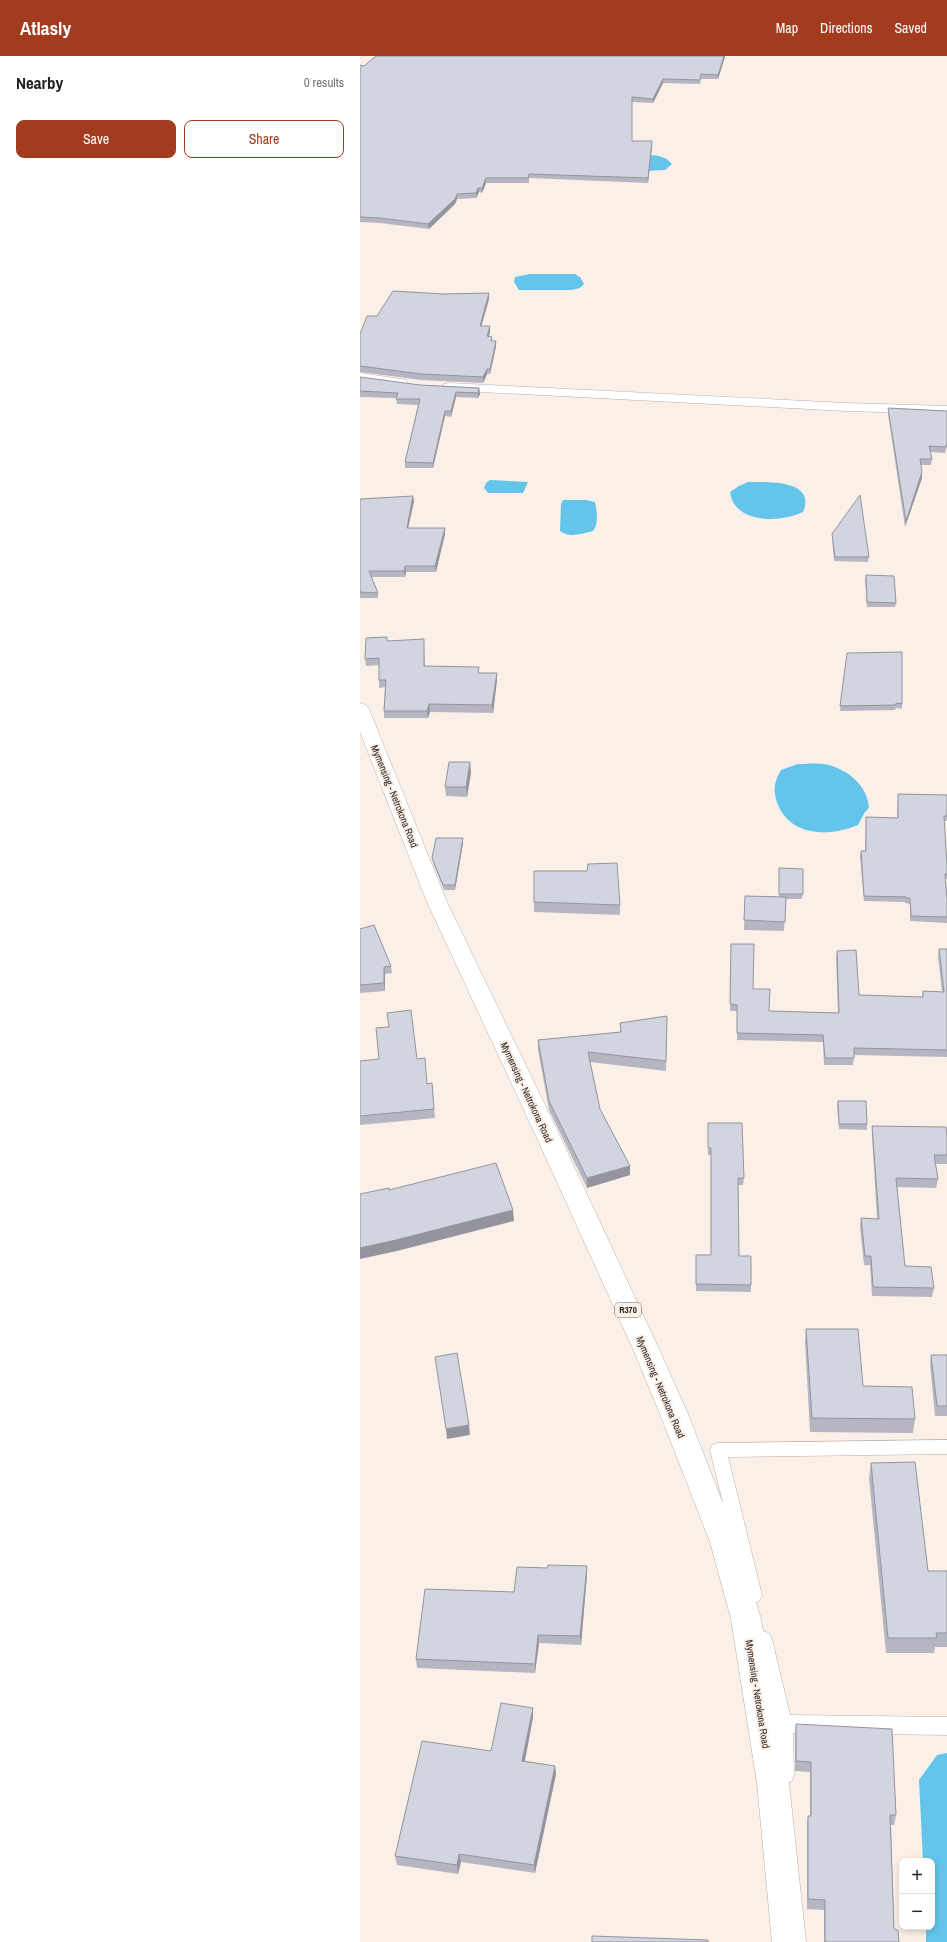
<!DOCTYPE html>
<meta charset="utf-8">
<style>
:root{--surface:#fff;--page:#f2f2f2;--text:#222;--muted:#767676;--line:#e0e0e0;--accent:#a33b1e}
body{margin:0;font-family:"Archivo Narrow",sans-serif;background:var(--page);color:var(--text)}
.controls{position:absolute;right:12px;bottom:12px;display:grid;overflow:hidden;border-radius:8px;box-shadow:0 2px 6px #0003}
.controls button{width:36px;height:36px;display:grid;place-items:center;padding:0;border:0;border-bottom:1px solid var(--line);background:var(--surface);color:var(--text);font:20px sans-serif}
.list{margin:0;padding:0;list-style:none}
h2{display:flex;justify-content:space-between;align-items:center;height:52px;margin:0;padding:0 16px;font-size:17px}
h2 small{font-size:13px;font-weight:400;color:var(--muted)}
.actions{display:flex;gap:8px;padding:12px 16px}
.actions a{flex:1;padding:9px 0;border:1px solid var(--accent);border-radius:8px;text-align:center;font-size:14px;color:var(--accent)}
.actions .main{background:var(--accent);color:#fff}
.map{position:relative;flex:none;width:587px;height:1886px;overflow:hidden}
header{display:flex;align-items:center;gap:24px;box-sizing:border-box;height:56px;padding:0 20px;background:var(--accent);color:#fff}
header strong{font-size:19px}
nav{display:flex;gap:22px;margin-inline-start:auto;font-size:14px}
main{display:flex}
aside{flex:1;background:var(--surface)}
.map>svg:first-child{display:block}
.water{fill:#64c4e9}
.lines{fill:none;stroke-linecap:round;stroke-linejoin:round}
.lane-casing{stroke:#baafa7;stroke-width:1}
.street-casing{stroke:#baafa7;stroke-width:1}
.primary-casing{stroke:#baafa7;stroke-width:1}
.lane{fill:#fff;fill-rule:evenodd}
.street{fill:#fff;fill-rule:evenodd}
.primary{fill:#fff;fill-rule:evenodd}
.wall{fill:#b5b6c1}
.shaded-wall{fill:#93949d}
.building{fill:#d2d4e0;stroke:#93949d}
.labels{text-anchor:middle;stroke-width:4;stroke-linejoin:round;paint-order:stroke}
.shield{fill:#fbf0e8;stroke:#625d58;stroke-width:1}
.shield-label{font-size:9px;font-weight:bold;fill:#211e1a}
.street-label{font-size:10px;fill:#211e1a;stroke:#fbf0e8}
</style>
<header>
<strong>Atlasly</strong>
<nav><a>Map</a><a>Directions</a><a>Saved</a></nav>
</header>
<main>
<aside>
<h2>Nearby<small>0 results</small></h2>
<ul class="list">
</ul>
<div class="actions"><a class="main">Save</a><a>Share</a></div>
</aside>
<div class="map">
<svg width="587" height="1886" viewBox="0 0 587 1886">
<rect width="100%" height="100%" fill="#fbf0e8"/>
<!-- water -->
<g class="water">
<path d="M284,99c12,0 20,0 28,9l-7,6 -20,1z"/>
<path d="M170,218h45l5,3 4,7 -4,4 -9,2h-52l-5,-8 1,-5z"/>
<path d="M130,424l38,2 -5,11h-35l-4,-5 2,-5z"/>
<path d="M388,426c18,0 69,-3 55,30 -22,11 -69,12 -73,-20l9,-6z"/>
<path d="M203,444h23l9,2c2,9 4,22 -2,29 -10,3 -25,7 -33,0l1,-27z"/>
<path d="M438,708c11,0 24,-2 34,2 19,6 36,22 37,42l-4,4 -7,13c-30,13 -72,11 -82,-26 -3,-11 -1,-19 5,-29z"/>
<path d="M587,1697v189h-21v-15h6v-66h-9l-4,-81 18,-25z"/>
</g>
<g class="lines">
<!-- lane casing -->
<g class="lane-casing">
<g id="lane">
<path d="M587,1384v14l-219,3 34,138 -3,6 -6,2 -6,-2 -37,-151 2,-5 6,-2z"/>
<path d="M403,1575l6,2 3,6 18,76 157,2v18l-154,-2 1,42 -2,6 -7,3 -7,-3 -2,-6 -2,-51 -20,-85 3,-6z"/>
</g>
</g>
<!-- street casing -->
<g class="street-casing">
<g id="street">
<path d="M0,317l41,6 5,1 2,3 -2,3 -5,1 -41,-6z"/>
<path d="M89,327l397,20 101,3v8l-101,-3 -402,-21 -2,-3 2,-3z"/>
</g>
</g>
<!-- primary casing -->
<g class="primary-casing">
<path id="primary" d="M0,647l6,2 3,4 78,193 112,232 100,215 29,65 50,128 23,77 28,164 17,159h-34l-15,-159 -26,-164 -21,-77 -50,-128 -27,-65 -98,-215 -108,-232 -67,-170z"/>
</g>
<!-- lane -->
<use href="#lane" class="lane"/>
<!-- street -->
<use href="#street" class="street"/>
<!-- primary -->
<use href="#primary" class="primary"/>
</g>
<!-- wall -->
<g class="wall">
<path d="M16,0h349l-7,23h-17l-1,5 -37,-1 -10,20 -21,-1v39l20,5 -4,37 -119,-5v5h-43l-4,10 -3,-1 -3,6 -19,1 -2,5 -26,25 -49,-6 -20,-1v-157l4,1z"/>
<path d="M129,243l-8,27h9v6l-1,5 7,9 -6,28h-3l-4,9 -62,-3 -61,-8v-38l17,-18z"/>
<path d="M0,321l60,8 59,3 1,6 -2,4 -22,-1 -5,20 -6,-1 -12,52h-28v-6l13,-57 -21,-1 -1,-6 -36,-1z"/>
<path d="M528,352l59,3v35l-2,7 -15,-1 2,7 -1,6h-10l1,13 -17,49 -17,-113z"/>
<path d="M0,443l54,2 -6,27 37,6 -9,38h-30l-1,5h-34l7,16v5h-18z"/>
<path d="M472,478l37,23 -1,5 -34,-1 -2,-23z"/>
<path d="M506,519l30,28 -1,4h-28l-2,-27z"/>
<path d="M28,585l36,5 1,20 55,7h17v7l-4,33 -63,-1 -2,6h-44v-7l1,-24 -6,1v-23l-13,1 -1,-7z"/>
<path d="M487,597l55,51v5l-6,-1 -1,2 -55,1z"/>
<path d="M111,716l-4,25 -21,-1 -1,-9z"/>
<path d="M538,738l49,1v26h-3l3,44v14h-2l2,20v24l-37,-2v-17l-5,-1v-1l-41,-1 -4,-45 1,-5h4l1,-34 31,1z"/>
<path d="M103,787l-8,47h-11l-11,-27 -1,-5z"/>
<path d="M419,812l24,26 -1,5h-16l-2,32 -40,-1 1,-34 34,1z"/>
<path d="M174,846l86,3v10l-86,-3z"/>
<path d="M0,873l31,37 1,7 -7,1v17l-25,2z"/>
<path d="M371,888l22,45 16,22 69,2 -2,-55 1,-7 22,44 63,2 1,-6 19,1 -4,-36 1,-7h8v108l-93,-2 -1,10h-29l-1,-23 -86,-2v-29h-7z"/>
<path d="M307,960l-1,55 -76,-9 10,47 30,57v9l-43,13 -38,-78 -11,-60v-10l82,-8v-9z"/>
<path d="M57,1003l10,25 5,-1 3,35 -75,7v-64z"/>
<path d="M478,1045l29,23v6l-28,-1 -2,-23z"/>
<path d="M348,1067l36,55 -1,7h-5l1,71 12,29v7l-55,-1v-36h15v-100h-3z"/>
<path d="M512,1070l75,11v27h-11l2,15 -2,9 -39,-1 8,79 29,22 -2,9 -60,-1 -2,-31h-6l-4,-38 1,-9 16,1 -5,-84z"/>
<path d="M446,1273l57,57 52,33 -2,14 -103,-1 -5,-90z"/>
<path d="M571,1299h16v61h-12l-5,-52z"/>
<path d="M511,1407l57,108h19v76h-12l-1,6h-48l-17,-175z"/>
<path d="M227,1510v9l-6,70 -42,-2 -4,30 -118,-5 -1,-9 98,-67 33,-24z"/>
<path d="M173,1661l-8,44 30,5 1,8 -21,99 -74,-11 -3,12 -61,-9 -2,-9 96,-105z"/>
<path d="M436,1668l100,91 -2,10h-3l3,104 5,13h-75v-32l-17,-1v-83l1,-10h2v-44l-15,-1v-36z"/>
</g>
<!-- shaded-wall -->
<g class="shaded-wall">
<path d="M364,0h1v1l-7,22v-4z"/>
<path d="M303,23v4l-10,20v-4z"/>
<path d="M292,85v5l-4,37v-5z"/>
<path d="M126,122v5l-4,10v-5z"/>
<path d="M118,132l1,4 -3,6v-5z"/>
<path d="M97,138v5l-2,5 -26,25 -1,-5z"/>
<path d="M129,237v6l-9,32v-5z"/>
<path d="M130,270v6l-3,10v-6z"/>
<path d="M136,285v5l-6,28v-5z"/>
<path d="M127,313v5l-4,9v-6z"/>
<path d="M119,332l1,6 -2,4v-5z"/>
<path d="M96,336v5l-5,20v-6z"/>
<path d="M85,355v5l-12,52v-5z"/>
<path d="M562,416v6l-17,49 1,-6z"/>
<path d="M53,440l1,5 -7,32v-5z"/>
<path d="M85,472v6l-9,38 -1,-6z"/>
<path d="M45,510l1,6 -1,5 -1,-6z"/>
<path d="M137,617v7l-4,33 -1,-8z"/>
<path d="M69,648l1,8 -2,6 -1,-7z"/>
<path d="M110,706l1,10 -4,25 -1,-10z"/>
<path d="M103,782v5l-8,47v-5z"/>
<path d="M24,911l1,7v17l-1,-8z"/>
<path d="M270,1110v9l-43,13v-10z"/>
<path d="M153,1154l1,11 -117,30 -37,8v-11z"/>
<path d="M109,1369l1,10 -23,4 -1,-10z"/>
<path d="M227,1510v9l-6,70 -1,-9z"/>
<path d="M178,1579l1,8 -4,30v-9z"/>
<path d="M173,1652v9l-10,53 -1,-9z"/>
<path d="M195,1710l1,8 -21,99 -1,-8z"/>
<path d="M99,1798l2,8 -3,12 -1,-9z"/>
</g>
<!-- building -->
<g class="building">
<path d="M16,0h348l-6,19 -17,-1 -1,6 -37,-1 -10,20 -21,-2v44h20l-4,37 -119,-4 -1,4h-42l-4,10h-4l-2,5 -19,1 -2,5 -27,25 -48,-6 -20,-1v-152l4,1z"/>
<path d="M33,235l51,3 45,-1 -9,33h10l-3,10 5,1 -1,4h5l-6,28h-3l-4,8 -62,-3 -61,-8v-32l7,-18h10z"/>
<path d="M0,321l60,8 59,3 -1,5 -22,-1 -5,19h-6l-12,52 -28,-1 15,-63h-24l2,-6 -38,-2z"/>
<path d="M528,352l59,3v32l-1,4 -17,-1 3,13h-12l2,13 -16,49z"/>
<path d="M500,439l9,62h-34l-3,-23z"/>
<path d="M53,440l-6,32h38l-10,38h-30l-1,5h-35l9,22 -18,-1v-93z"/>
<path d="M506,519l28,1 2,27 -29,-1z"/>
<path d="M27,581v4l37,-2v27l55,1 -1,6h19l-5,32 -63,-1 -2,7h-43l2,-31h-7v-22l-14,1 1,-21z"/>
<path d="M542,596v52l-6,-1v2l-56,1 7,-53z"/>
<path d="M89,706h21l-4,25h-21z"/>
<path d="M538,738l49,1v21h-3l3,49v9h-2l2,25v18l-36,-1 -1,-18h-4v-1l-42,-1 -3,-45h5v-34l32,1z"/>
<path d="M76,782h27l-8,47h-12l-11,-27z"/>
<path d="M257,807l3,42 -86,-3v-31h53l1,-7z"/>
<path d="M419,812l24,1v25h-24z"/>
<path d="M385,840l41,1 -1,25 -41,-2z"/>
<path d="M14,869l17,41 -7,1v16l-24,2v-56z"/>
<path d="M371,888h23l-1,45h17l-1,22 70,2 -2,-62 19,-1 3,45 64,2v-6l21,1 -5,-43h8v101l-93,-2v10h-29l-2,-23 -86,-2v-28l-7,-1z"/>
<path d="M51,954l6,49 8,-1 2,26 5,-1 2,26 -74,7v-55l19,-2 -3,-31 13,-1 -2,-14z"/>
<path d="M307,960l-1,45 -78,-9 12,57 30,57 -43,12 -38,-77 -11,-61 83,-8 -1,-9z"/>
<path d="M478,1045h28l1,23h-28z"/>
<path d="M348,1067h34l2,55h-6l1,78h12v29l-55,-1v-29h15v-107h-3z"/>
<path d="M512,1070l74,1 1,10v18h-13l4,24 -42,-1 9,88 26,1 3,21 -61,-1 -2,-31h-6l-4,-38 18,1z"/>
<path d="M136,1107l17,47 -117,30 -36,8v-54l29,-6v2z"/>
<path d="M446,1273h52l5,57 49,1 3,32 -103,-1z"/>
<path d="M97,1297l12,72 -23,4 -11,-72z"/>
<path d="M571,1299h16v51h-10z"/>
<path d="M555,1406l13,109h19v62h-11l1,5h-49l-17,-175z"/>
<path d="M188,1509l39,1 -7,70 -42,-1 -3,29 -119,-5 9,-70 89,3 3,-25 30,1z"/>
<path d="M141,1647l32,5 -11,53 33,5 -21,99 -75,-11 -2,11 -62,-9 27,-115 69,10z"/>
<path d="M436,1668l96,5 4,86h-6l4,114 4,1 1,12h-74v-42l-17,-1v-83h3v-54l-15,-1z"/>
<path d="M232,1880l116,4v2h-116z"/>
</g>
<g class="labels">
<!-- shield labels -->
<rect class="shield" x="255" y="1247" width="26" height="14" rx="3"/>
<g class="shield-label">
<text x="268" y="1257">R370</text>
</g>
<!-- street labels -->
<g class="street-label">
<text transform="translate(35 740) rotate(68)" y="4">Mymensing - Netrokona Road</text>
<text transform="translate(167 1036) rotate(65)" y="4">Mymensing - Netrokona Road</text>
<text transform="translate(301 1331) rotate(67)" y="4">Mymensing - Netrokona Road</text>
<text transform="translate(398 1638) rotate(81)" y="4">Mymensing - Netrokona Road</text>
</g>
</g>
</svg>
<div class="controls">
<button>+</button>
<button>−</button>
</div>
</div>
</main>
